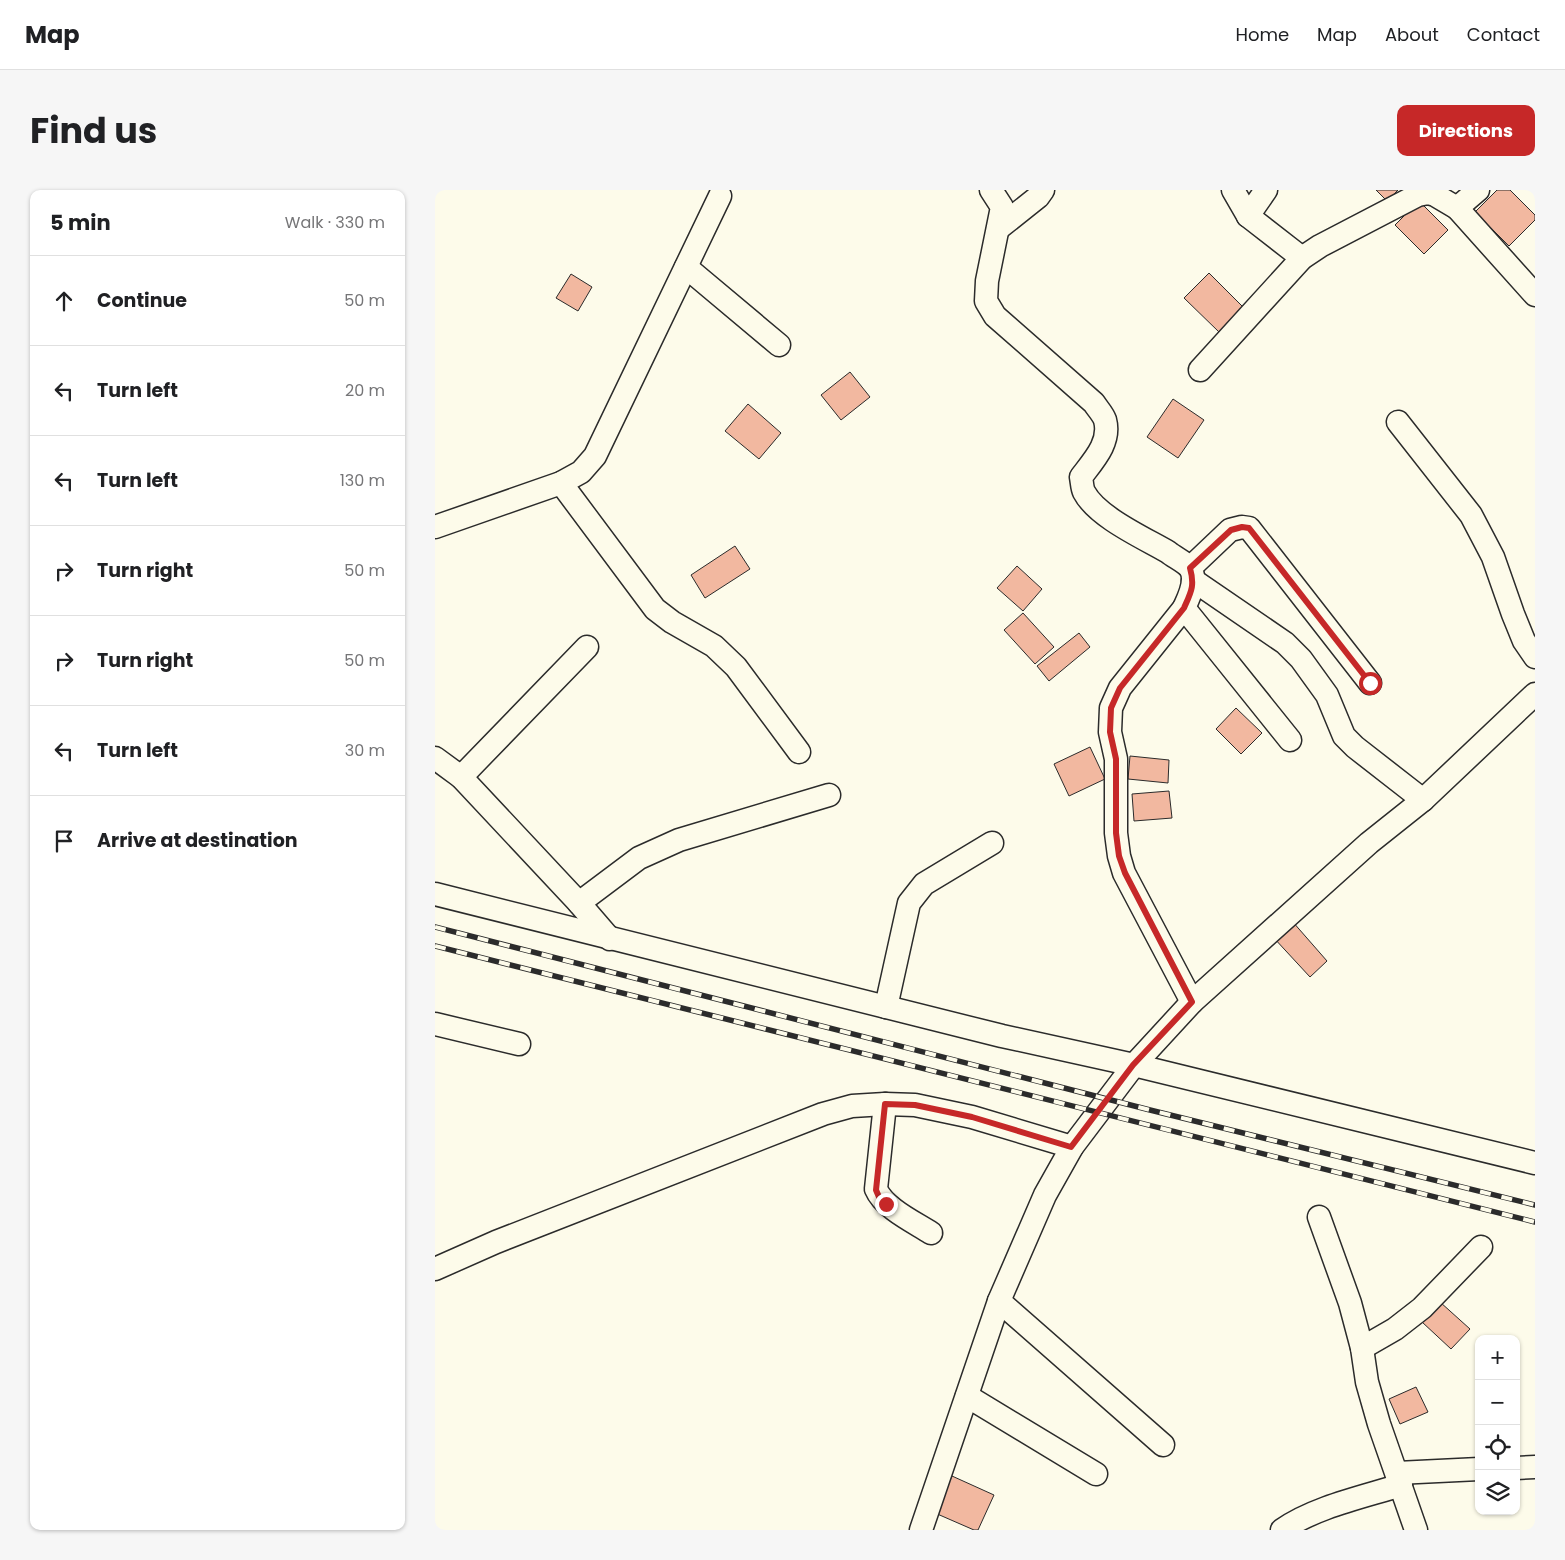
<!DOCTYPE html>
<meta charset="utf-8">
<style>
:root{--surface:#fff;--page:#f6f6f6;--text:#202124;--muted:#757577;--line:#e0e0e0;--accent:#c62828}
body{margin:0;font-family:Poppins,sans-serif;background:var(--page);color:var(--text)}
.controls{position:absolute;right:15px;bottom:15px;display:grid;overflow:hidden;border-radius:10px;box-shadow:0 1px 4px #0004}
.controls button{width:45px;height:45px;display:grid;place-items:center;padding:0;border:0;border-bottom:1px solid var(--line);background:var(--surface);color:var(--text);font:25px sans-serif}
.stop{position:absolute;width:15px;height:15px;margin:-11px;border:4px solid #c62828;border-radius:50%;background:#fff}
.stop.end{background:#c62828;border-color:#fff;box-shadow:0 1px 5px #0008}
.list{margin:0;padding:0;list-style:none}
h2{display:flex;justify-content:space-between;align-items:center;height:65px;margin:0;padding:0 20px;font-size:21px}
h2 small{font-size:16px;font-weight:400;color:var(--muted)}
.list li{display:grid;grid-template-columns:32px 1fr auto;gap:15px;align-items:center;box-sizing:border-box;height:90px;padding:0 20px;border-top:1px solid var(--line)}
.list b{display:block;font-size:19px;white-space:nowrap}
.list em{font-size:16px;font-style:normal;color:var(--muted)}
.icon{flex:none;width:28px;height:28px;fill:none;stroke:currentColor;stroke-width:2;stroke-linecap:round;stroke-linejoin:round}
.map{position:relative;flex:none;width:1100px;height:1340px;overflow:hidden;border-radius:10px}
header{display:flex;align-items:center;gap:30px;box-sizing:border-box;height:70px;padding:0 25px;background:var(--surface);border-bottom:1px solid var(--line)}
header strong{font-size:24px}
nav{display:flex;gap:28px;margin-inline-start:auto;font-size:18px}
.intro{display:flex;align-items:center;justify-content:space-between;box-sizing:border-box;height:120px;padding:0 30px}
h1{margin:0;font-size:35px}
.button{padding:12px 22px;border-radius:10px;background:var(--accent);color:#fff;font-size:18px;font-weight:700}
main{display:flex;gap:30px;padding:0 30px}
aside{flex:1;background:var(--surface);border-radius:10px;box-shadow:0 1px 4px #0004}
.map>svg:first-child{display:block}
.building{fill:#f2b8a0;stroke:#2b2b2b}
.lines{fill:none;stroke-linecap:round;stroke-linejoin:round}
.minor-casing{stroke:#2b2b2b;stroke-width:25}
.minor{stroke:#fdfbea;stroke-width:22}
.rail-casing{stroke:#2b2b2b;stroke-width:5.5}
.rail{stroke:#fdfbea;stroke-width:4;stroke-dasharray:11;stroke-linecap:butt}
.route{stroke:#c62828;stroke-width:6}
</style>
<header>
<strong>Map</strong>
<nav><a>Home</a><a>Map</a><a>About</a><a>Contact</a></nav>
</header>
<div class="intro"><h1>Find us</h1><a class="button">Directions</a></div>
<main>
<aside>
<h2>5 min<small>Walk · 330 m</small></h2>
<ul class="list">
<li><svg class="icon" aria-label="ahead" viewBox="0 0 24 24"><path d="M12 20V5M6 11l6-6 6 6"/></svg><div><b>Continue</b></div><em>50 m</em></li>
<li><svg class="icon" aria-label="left" viewBox="0 0 24 24"><path d="M17 20v-9H6M10 6l-5 5 5 5"/></svg><div><b>Turn left</b></div><em>20 m</em></li>
<li><svg class="icon" aria-label="left" viewBox="0 0 24 24"><path d="M17 20v-9H6M10 6l-5 5 5 5"/></svg><div><b>Turn left</b></div><em>130 m</em></li>
<li><svg class="icon" aria-label="right" viewBox="0 0 24 24"><path d="M7 20v-9h11M14 6l5 5-5 5"/></svg><div><b>Turn right</b></div><em>50 m</em></li>
<li><svg class="icon" aria-label="right" viewBox="0 0 24 24"><path d="M7 20v-9h11M14 6l5 5-5 5"/></svg><div><b>Turn right</b></div><em>50 m</em></li>
<li><svg class="icon" aria-label="left" viewBox="0 0 24 24"><path d="M17 20v-9H6M10 6l-5 5 5 5"/></svg><div><b>Turn left</b></div><em>30 m</em></li>
<li><svg class="icon" aria-label="arrive" viewBox="0 0 24 24"><path d="M6 21V4h12l-3 4 3 4H6"/></svg><div><b>Arrive at destination</b></div></li>
</ul>
</aside>
<div class="map">
<svg width="1100" height="1340" viewBox="0 0 1100 1340">
<rect width="100%" height="100%" fill="#fdfbea"/>
<!-- building -->
<g class="building">
<path d="M941,0h22l-11,11z"/>
<path d="M1062,0h13l25,25v5l-26,26 -34,-34z"/>
<path d="M984,11l29,29 -24,24 -29,-29z"/>
<path d="M774,83l34,34 -24,25 -35,-34z"/>
<path d="M136,84l21,13 -14,24 -22,-13z"/>
<path d="M415,182l20,25 -29,23 -20,-25z"/>
<path d="M738,209l31,21 -26,38 -31,-21z"/>
<path d="M313,214l33,29 -22,26 -34,-28z"/>
<path d="M300,356l15,23 -45,29 -14,-23z"/>
<path d="M582,376l25,23 -19,22 -26,-23z"/>
<path d="M588,423l31,34 -19,17 -31,-34z"/>
<path d="M644,443l11,14 -41,34 -12,-15z"/>
<path d="M801,518l26,25 -21,21 -25,-25z"/>
<path d="M655,557l15,32 -36,17 -15,-32z"/>
<path d="M695,566l39,4 -1,23 -40,-4z"/>
<path d="M734,601l3,27 -38,3 -2,-27z"/>
<path d="M857,731l35,40 -17,16 -37,-40z"/>
<path d="M1005,1112l30,27 -19,20 -29,-27z"/>
<path d="M981,1197l12,25 -28,12 -11,-25z"/>
<path d="M517,1286l42,19 -16,35h-4l-39,-17z"/>
</g>
<g class="lines">
<!-- minor casing -->
<g class="minor-casing">
<g id="minor">
<path d="M556,0l11,17 -15,74 -1,20 9,15 99,87c3,5 9,11 11,17 6,22 -11,40 -24,57 1,5 1,11 3,15 13,25 60,46 84,60 6,5 17,10 22,16 8,12 -1,29 -6,40l-64,80 -9,20 -1,24 6,27v74l3,23 5,17 68,129"/>
<path d="M798,0l15,26 54,42"/>
<path d="M1022,18l21,-18"/>
<path d="M813,26l18,-26"/>
<path d="M564,38l39,-31 5,-7"/>
<path d="M251,77l93,78"/>
<path d="M765,180l102,-112 18,-12 98,-51 10,-2 7,2 22,13 78,87"/>
<path d="M963,232l73,93 22,42 20,57 11,27 11,16"/>
<path d="M126,293l94,126 17,13 42,24 22,21 63,85"/>
<path d="M0,337l126,-44 20,-11 14,-16 125,-260"/>
<path d="M755,378l40,-38 12,-3 7,1 121,155"/>
<path d="M758,390l92,63 16,16 26,36 17,41 11,11 68,53"/>
<path d="M749,418l106,132"/>
<path d="M0,568l26,19 118,126 31,36"/>
<path d="M26,587l126,-130"/>
<path d="M0,704l567,142 132,29 401,98"/>
<path d="M144,713l60,-45 40,-18 150,-45"/>
<path d="M451,817l23,-104 15,-19 68,-41"/>
<path d="M0,834l84,20"/>
<path d="M450,914l-9,85c8,19 38,33 55,44"/>
<path d="M884,1027l31,86 12,45 5,34 12,42 37,106"/>
<path d="M0,1079l61,-27 327,-128 29,-8 33,-2 30,1 57,12 100,30"/>
<path d="M564,1111l164,144"/>
<path d="M927,1158l33,-19 27,-21 59,-61"/>
<path d="M532,1206l129,78"/>
<path d="M1081,1278l19,-1"/>
<path d="M962,1283l82,-4"/>
<path d="M486,1340l78,-229 46,-106 27,-48 62,-82 58,-63 177,-159 54,-43 112,-106"/>
<path d="M847,1340c33,-23 81,-33 119,-45"/>
</g>
</g>
<!-- minor -->
<use href="#minor" class="minor"/>
<!-- rail casing -->
<g class="rail-casing">
<g id="rail">
<path d="M0,737l715,183 385,95"/>
<path d="M0,756l1100,276"/>
</g>
</g>
<!-- rail -->
<use href="#rail" class="rail"/>
</g>
<g class="lines">
<!-- route -->
<path class="route" d="M451,1014l-7,-7 -3,-7 9,-86 30,1 57,12 99,30 62,-82 59,-63 -67,-129 -6,-17 -3,-23v-74l-6,-27 1,-24 9,-20 64,-80c7,-16 11,-22 6,-40l41,-38 11,-3 7,1 121,155"/>
</g>
</svg>
<div class="controls">
<button>+</button>
<button>−</button>
<button><svg class="icon" aria-label="locate" viewBox="0 0 24 24"><circle cx="12" cy="12" r="6"/><path d="M12 2v4M12 18v4M2 12h4M18 12h4"/></svg></button>
<button><svg class="icon" aria-label="layers" viewBox="0 0 24 24"><path d="M12 4l9 5-9 5-9-5zM3 14l9 5 9-5"/></svg></button>
</div>
<div class="stop" style="left:935px;top:493px"></div>
<div class="stop end" style="left:451px;top:1014px"></div>
</div>
</main>
